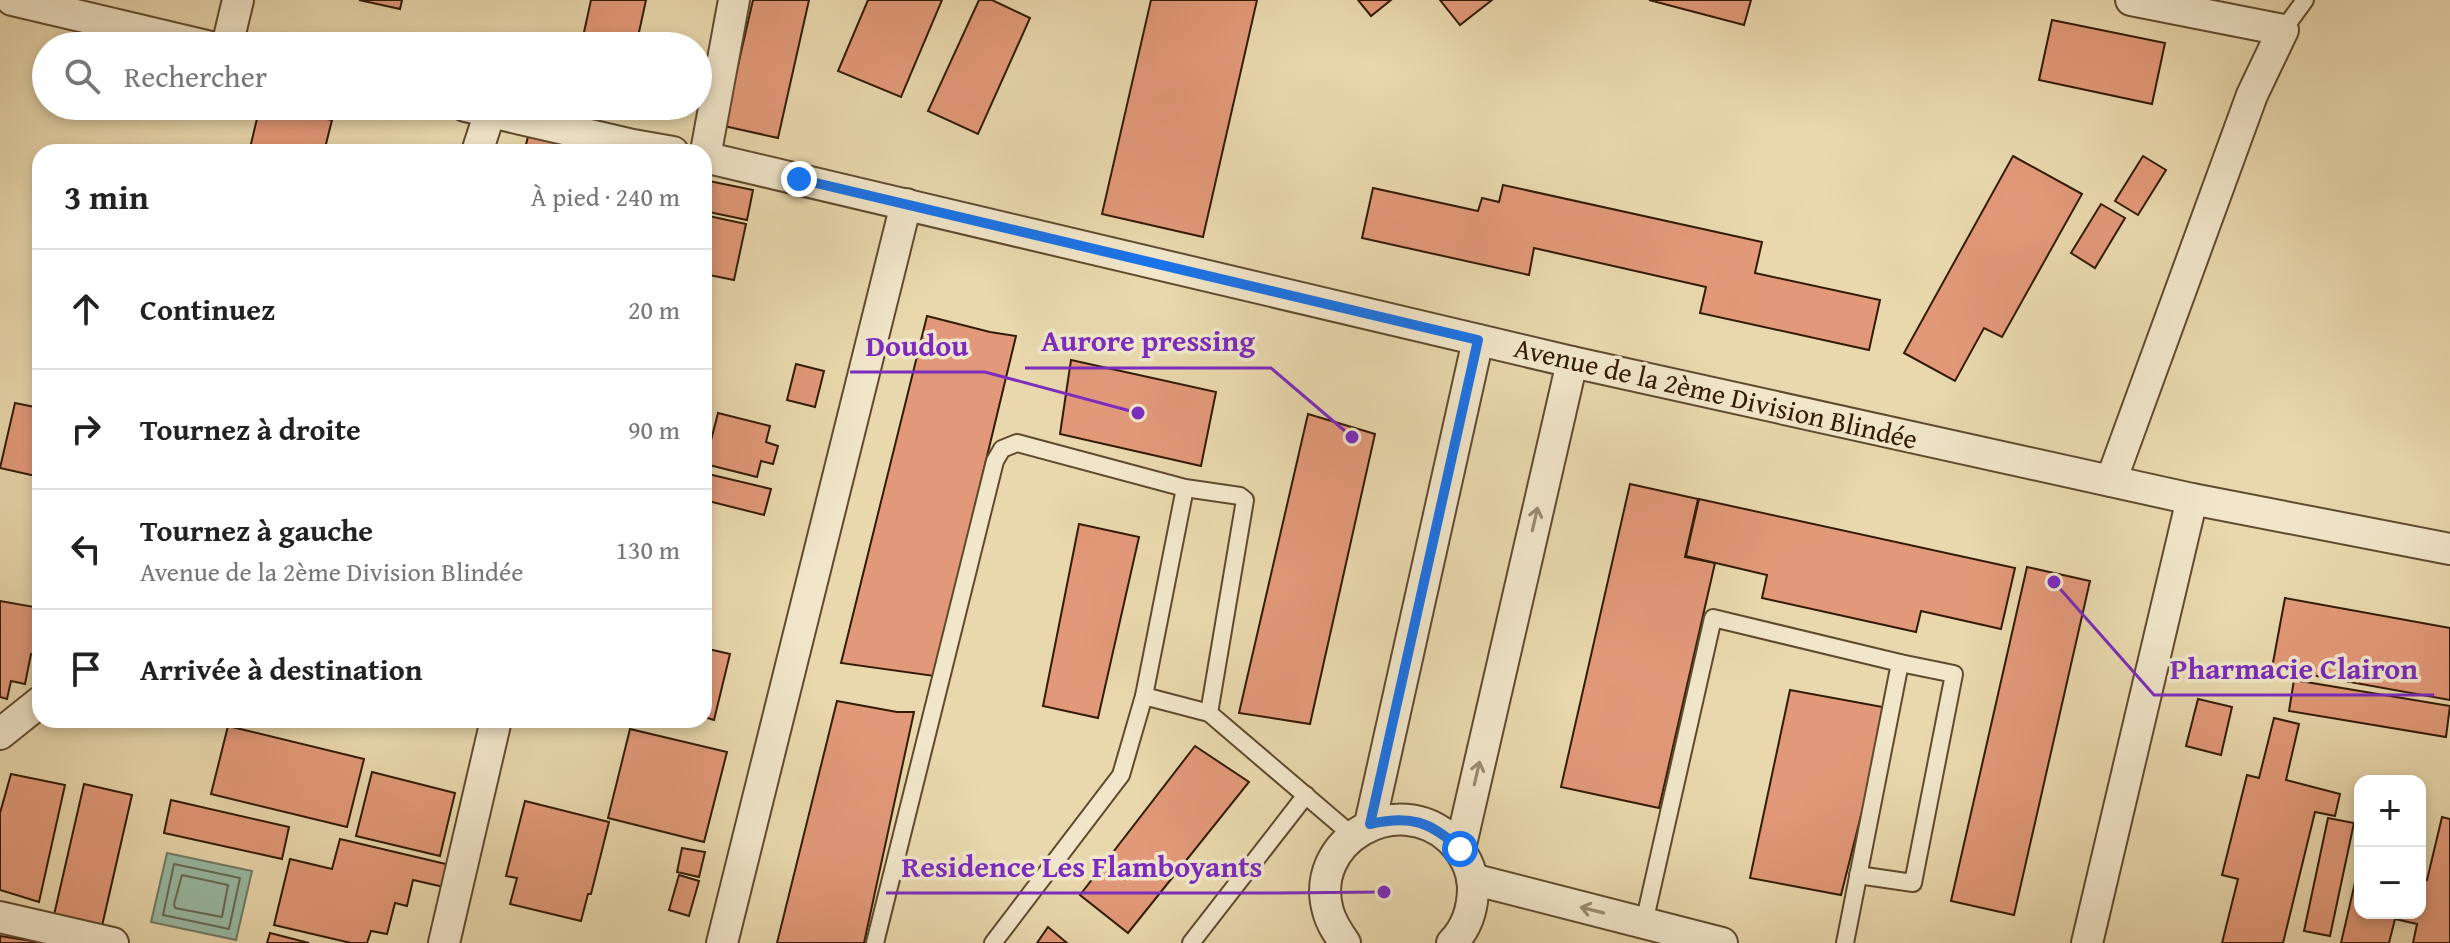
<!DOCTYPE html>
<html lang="fr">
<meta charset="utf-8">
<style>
:root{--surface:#fff;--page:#f2f2f2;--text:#222;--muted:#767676;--line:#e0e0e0}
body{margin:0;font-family:"Gentium Book Plus",serif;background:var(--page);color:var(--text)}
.controls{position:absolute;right:24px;bottom:24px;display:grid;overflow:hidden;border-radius:16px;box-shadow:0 4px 12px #0003}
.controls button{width:72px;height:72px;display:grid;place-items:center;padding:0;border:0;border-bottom:2px solid var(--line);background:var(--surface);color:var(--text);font:40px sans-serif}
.stop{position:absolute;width:24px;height:24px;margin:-18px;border:6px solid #1a73e8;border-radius:50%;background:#fff}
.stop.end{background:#1a73e8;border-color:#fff;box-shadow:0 2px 8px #0008}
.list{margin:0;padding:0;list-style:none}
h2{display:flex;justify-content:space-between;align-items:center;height:104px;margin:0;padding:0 32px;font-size:34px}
h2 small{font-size:26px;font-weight:400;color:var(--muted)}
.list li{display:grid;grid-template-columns:52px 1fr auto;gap:24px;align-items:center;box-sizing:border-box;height:120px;padding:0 32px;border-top:2px solid var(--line)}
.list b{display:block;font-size:30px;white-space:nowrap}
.list p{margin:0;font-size:26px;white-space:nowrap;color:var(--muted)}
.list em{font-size:26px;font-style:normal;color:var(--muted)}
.icon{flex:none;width:44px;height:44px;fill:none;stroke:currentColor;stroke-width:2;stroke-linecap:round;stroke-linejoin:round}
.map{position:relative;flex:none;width:2450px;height:943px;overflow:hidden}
.search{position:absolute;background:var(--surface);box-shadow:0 4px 12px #0003;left:32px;top:32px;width:680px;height:88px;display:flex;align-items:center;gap:20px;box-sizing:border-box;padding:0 28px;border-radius:44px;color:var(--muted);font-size:30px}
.panel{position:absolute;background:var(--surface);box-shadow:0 4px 12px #0003;left:32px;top:144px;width:680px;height:584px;border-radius:24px}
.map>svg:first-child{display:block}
.water{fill:#99bba5;stroke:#707b65;stroke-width:2}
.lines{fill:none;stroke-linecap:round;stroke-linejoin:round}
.shore{stroke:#666b54;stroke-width:2}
.building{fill:#e29979;stroke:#321b04;stroke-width:2}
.service-casing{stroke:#604a2e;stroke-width:20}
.minor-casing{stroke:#604a2e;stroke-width:34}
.service{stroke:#f1e6ca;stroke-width:16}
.minor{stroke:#f1e6ca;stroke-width:30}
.oneway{stroke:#9b8b71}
.route{stroke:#1a73e8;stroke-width:10}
.labels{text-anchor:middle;stroke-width:7;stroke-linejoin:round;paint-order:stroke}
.street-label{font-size:28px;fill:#321b04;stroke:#f1e6ca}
.leader{fill:none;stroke:#7b2cbf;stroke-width:3}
.callout-dot{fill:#7b2cbf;stroke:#f1e6ca;stroke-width:3}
.callout-label{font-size:30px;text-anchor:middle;font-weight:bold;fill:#7b2cbf;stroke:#f1e6ca;stroke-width:7;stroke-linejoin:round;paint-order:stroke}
</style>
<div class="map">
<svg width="2450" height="943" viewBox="0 0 2450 943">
<rect width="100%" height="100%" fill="#e9d8ad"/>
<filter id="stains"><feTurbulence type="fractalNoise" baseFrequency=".0025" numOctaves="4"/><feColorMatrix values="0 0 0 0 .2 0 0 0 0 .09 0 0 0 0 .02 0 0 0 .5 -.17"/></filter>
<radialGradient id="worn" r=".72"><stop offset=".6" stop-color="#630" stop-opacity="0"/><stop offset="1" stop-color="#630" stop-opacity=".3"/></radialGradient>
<!-- water -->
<path class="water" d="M167,853l85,18 -16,69 -85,-18z"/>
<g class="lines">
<!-- shore -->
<g class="shore">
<path d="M174,864l66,14 -11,51 -66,-14z"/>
<path d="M182,875l46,10 -6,32 -47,-9 -1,-4z"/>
</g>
</g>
<!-- building -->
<g class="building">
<path d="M359,0h43l-2,9z"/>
<path d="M591,0h55l-10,46h-55z"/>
<path d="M753,0h56l-31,138 -54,-12z"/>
<path d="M868,0h74l-41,97 -63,-26z"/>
<path d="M979,0h13l38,18 -52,116 -50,-23z"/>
<path d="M1151,0h106l-54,237 -101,-23z"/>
<path d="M1358,0h33l-20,16z"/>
<path d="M1440,0h52l-32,25z"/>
<path d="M1649,0h102l-7,25z"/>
<path d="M2052,20l113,23 -13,61 -113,-24z"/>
<path d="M260,106l72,14 -8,32h-54l-20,-4z"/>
<path d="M529,133l67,19h-72z"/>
<path d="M2013,156l69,38 -80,143 -18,-9 -29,53 -51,-28z"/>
<path d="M2143,156l23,14 -28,45 -23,-14z"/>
<path d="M704,180l49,10 -6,30 -43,-9z"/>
<path d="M1503,185l259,57 -7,31 125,27 -11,50 -169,-37 6,-26 -172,-39 -5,27 -167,-37 11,-50 105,23 4,-13 17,4z"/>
<path d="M2101,204l24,14 -30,50 -24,-15z"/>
<path d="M704,215l42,9 -12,56 -30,-6z"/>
<path d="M927,316l63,16 26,4 -82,340 -93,-13z"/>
<path d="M1071,360l145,32 -15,74 -141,-32z"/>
<path d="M796,364l28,7 -9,36 -28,-7z"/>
<path d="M15,403l25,5v69l-40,-9z"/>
<path d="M718,413l52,13 -4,16 12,4 -5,18 -12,-3 -4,16 -52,-13z"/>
<path d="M1308,414l67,20 -65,290 -71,-11z"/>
<path d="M704,473l67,16 -7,26 -60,-15z"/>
<path d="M1630,484l68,15 -13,58 30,6 -56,245 -98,-21z"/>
<path d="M1699,499l316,69 -14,61 -80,-18 -5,21 -154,-34 5,-23 -81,-19z"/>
<path d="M1079,524l60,13 -41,181 -55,-12z"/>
<path d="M2027,567l63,14 -76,334 -63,-14z"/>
<path d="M2285,598l165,30v72l-178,-32z"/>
<path d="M0,601l40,7v49l-9,-3 -6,30 -14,-3 -4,18 -7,-2z"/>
<path d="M704,648l26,6 -16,66 -10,-3z"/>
<path d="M2294,680l156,26 -4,31 -157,-26z"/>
<path d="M1790,690l98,18 -47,187 -91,-17z"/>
<path d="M2198,699l34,8 -11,48 -35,-9z"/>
<path d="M837,701l60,11h17l-50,231h-87z"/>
<path d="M2274,718l25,6 -13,56 54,14 -5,22 -20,-4 -32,131h-61l16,-64 -16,-4 25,-100 12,3z"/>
<path d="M228,726l136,33 -17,68 -136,-33z"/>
<path d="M630,729l97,23 -23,90 -96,-24z"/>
<path d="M1195,746l54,36 -121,151 -48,-38z"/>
<path d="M372,772l83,21 -15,63 -84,-20z"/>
<path d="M11,774l54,11 -26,117 -39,-12v-77z"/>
<path d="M84,784l48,11 -30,131 -48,-11z"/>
<path d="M171,800l118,27 -7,32 -118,-26z"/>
<path d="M525,801l84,21 -18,72h-3l-7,27 -71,-17 7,-26 -11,-2z"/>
<path d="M2442,817l8,2v124h-37l4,-19 -22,-5 -6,24h-48l19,-82v52h60v-35l7,2z"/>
<path d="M2328,818l26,5 -24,113 -26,-5z"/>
<path d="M340,839l110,26 -6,22 -31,-7 -6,26 -12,-3 -8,31 -16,-3 -4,12h-16l-77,-18 16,-66 42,10z"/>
<path d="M682,848l23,4 -6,25 -22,-5z"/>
<path d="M679,875l20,6 -10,35 -20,-6z"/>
<path d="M1048,927l19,16h-30z"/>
<path d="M270,933l39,10h-42z"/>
<path d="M0,936l45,7h-45z"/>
</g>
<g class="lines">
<!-- service casing -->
<g class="service-casing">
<g id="service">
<path d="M2283,30l22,-30"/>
<path d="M1185,488l-41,208 65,17 143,122"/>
<path d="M1858,875l55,8 41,-209 -54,-11"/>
<path d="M1644,923l69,-305 187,45 -55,280"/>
<path d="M875,943l120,-482 7,-12 15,-6 168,45 55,8 5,4 -36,213"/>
<path d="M993,943l128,-168 23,-79"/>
<path d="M1191,943l115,-148"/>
</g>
</g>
<!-- minor casing -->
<g class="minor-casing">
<g id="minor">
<path d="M12,0l195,46"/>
<path d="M227,46l11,-46"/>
<path d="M465,106l168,39 40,7"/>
<path d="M477,152l13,-40"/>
<path d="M704,157l868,205 620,137 258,50"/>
<path d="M705,157l29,-157"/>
<path d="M2111,481l141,-386 31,-65 -152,-30"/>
<path d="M0,734l40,-32"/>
<path d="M1370,824l108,-484"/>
<path d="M1460,849l112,-487"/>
<path d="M1472,879l250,64"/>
<path d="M0,917l113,26"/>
<path d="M444,943l52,-223"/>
<path d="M722,943l184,-739"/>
<path d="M1345,943c-7,-10 -14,-20 -17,-32 -20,-70 69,-121 122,-72 13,13 22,29 23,48 0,21 -6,41 -21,56"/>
<path d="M2087,943l105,-444"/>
</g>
</g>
<!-- service -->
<use href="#service" class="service"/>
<!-- minor -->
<use href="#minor" class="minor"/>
</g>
<!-- one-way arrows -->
<defs><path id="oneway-shaft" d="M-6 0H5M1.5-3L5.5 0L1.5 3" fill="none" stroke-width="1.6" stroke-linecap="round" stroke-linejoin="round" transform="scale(2)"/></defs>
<g class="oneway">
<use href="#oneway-shaft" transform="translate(1535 519) rotate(-77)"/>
<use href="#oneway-shaft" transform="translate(1477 773) rotate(-77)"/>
<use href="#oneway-shaft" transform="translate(1592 910) rotate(-166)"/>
</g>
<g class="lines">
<!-- route -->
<path class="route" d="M799,179l679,161 -108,484c40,-9 60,-3 90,25"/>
</g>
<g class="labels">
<!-- street labels -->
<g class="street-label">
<text transform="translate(1716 393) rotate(13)" y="10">Avenue de la 2ème Division Blindée</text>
</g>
</g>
<!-- callouts -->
<path class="leader" d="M1352 437L1271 368H1025M1138 413L985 372H850M2054 582L2154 695H2434M1384 892L1278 893H886"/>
<g class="callout-dot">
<circle cx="1352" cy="437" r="8"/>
<circle cx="1138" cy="413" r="8"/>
<circle cx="2054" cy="582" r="8"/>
<circle cx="1384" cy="892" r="8"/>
</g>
<g class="callout-label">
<text x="1148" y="351">Aurore pressing</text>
<text x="917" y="356">Doudou</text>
<text x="2294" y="679">Pharmacie Clairon</text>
<text x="1082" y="877">Residence Les Flamboyants</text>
</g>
<rect width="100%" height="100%" filter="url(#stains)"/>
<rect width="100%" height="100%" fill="url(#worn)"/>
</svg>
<div class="controls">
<button>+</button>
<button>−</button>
</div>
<div class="stop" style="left:1460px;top:849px"></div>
<div class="stop end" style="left:799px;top:179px"></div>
<div class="search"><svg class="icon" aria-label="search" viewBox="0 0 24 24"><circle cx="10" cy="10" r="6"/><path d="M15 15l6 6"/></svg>Rechercher</div>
<section class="panel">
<h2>3 min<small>À pied · 240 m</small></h2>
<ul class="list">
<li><svg class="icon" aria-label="ahead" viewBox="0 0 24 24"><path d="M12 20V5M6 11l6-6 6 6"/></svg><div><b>Continuez</b></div><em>20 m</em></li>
<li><svg class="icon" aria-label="right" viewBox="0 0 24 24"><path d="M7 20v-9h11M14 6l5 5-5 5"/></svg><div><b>Tournez à droite</b></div><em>90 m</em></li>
<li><svg class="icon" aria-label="left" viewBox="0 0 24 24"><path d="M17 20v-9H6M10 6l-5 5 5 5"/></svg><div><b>Tournez à gauche</b><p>Avenue de la 2ème Division Blindée</p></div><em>130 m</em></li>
<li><svg class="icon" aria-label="arrive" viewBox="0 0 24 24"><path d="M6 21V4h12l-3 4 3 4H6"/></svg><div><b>Arrivée à destination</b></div></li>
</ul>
</section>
</div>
